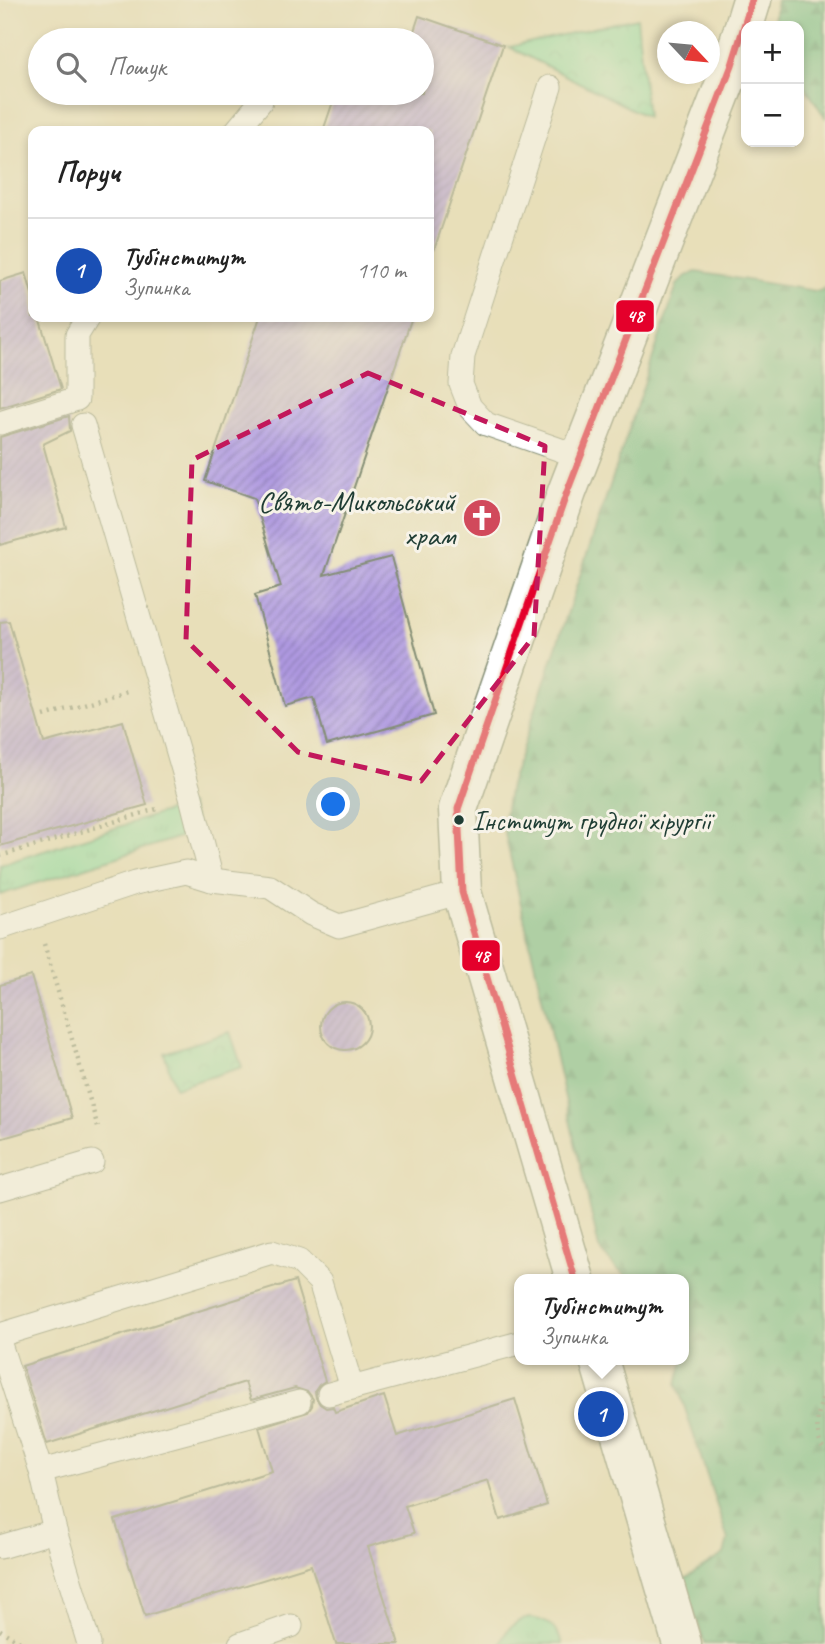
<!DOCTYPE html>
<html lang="uk">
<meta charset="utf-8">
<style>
:root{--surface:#fff;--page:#f6f6f6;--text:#222;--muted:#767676;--line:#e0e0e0;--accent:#ea580c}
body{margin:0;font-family:Caveat,sans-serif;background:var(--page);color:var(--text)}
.controls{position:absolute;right:21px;top:21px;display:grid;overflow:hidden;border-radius:14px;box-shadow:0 4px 10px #0003}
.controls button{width:63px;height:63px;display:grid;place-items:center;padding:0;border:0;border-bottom:2px solid var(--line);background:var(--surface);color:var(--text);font:35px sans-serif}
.compass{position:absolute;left:657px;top:21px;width:63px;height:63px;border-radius:50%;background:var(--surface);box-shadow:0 4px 10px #0003;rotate:116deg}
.you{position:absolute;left:334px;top:805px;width:24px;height:24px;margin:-18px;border:5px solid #fff;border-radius:50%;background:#1a73e8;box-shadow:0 0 0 10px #1a73e833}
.badge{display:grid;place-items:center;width:46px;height:46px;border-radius:50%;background:var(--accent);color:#fff;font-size:23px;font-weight:700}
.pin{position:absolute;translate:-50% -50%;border:4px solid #fff;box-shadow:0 2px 7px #0006}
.popup{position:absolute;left:514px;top:1274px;width:175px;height:91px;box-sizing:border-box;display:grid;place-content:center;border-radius:14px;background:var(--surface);filter:drop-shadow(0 2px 5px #0005);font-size:23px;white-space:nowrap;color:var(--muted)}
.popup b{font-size:26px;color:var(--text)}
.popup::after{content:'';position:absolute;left:50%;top:100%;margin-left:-14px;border:14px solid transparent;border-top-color:var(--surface)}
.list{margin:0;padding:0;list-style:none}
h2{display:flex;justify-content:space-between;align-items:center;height:91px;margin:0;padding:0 28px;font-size:30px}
h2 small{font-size:23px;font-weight:400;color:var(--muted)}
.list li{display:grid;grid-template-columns:46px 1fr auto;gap:21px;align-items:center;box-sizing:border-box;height:105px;padding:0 28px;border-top:2px solid var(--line)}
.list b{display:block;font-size:26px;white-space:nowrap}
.list p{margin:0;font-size:23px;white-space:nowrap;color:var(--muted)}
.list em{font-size:23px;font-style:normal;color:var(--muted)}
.icon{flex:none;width:38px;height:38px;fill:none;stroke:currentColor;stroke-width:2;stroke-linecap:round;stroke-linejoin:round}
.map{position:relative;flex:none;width:825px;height:1644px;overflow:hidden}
.search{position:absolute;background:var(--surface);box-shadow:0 4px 10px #0003;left:28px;top:28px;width:406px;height:77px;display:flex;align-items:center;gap:18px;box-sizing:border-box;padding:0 24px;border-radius:38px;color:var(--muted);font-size:26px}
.panel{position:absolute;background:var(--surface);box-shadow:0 4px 10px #0003;left:28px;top:126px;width:406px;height:196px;border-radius:14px}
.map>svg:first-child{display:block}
.grass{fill:url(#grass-tufts);stroke:#528e6c;stroke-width:2}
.forest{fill:url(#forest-firs);stroke:#457d5f;stroke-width:2}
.park{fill:url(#park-crowns);stroke:#528e6c;stroke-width:2}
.building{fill:url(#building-hatch)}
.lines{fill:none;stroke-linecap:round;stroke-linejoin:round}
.lane-casing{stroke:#848e76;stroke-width:25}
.street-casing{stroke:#848e76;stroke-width:41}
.path{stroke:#848e76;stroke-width:4.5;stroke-dasharray:2 5;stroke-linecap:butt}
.lane{stroke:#fff;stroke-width:23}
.street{stroke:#fff;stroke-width:38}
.bus-1-casing{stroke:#f7f3e8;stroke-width:12}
.bus-1{stroke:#e4002b;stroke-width:7}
.marked{fill:none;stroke:#c2185b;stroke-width:5;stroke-dasharray:14 9;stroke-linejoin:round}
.bus-dot{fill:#1f3d34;stroke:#f7f3e8;stroke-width:2.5}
.labels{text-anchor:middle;stroke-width:6;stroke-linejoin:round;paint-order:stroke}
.bus-label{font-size:28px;fill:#1f3d34;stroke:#f7f3e8;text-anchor:start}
.poi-label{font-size:30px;fill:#1f3d34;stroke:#f7f3e8;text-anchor:end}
.line-badge{stroke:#f7f3e8;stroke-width:2.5}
.badge-label{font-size:19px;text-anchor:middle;font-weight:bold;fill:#fff}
</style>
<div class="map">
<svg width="825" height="1644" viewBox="0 0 825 1644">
<defs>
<pattern id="grass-tufts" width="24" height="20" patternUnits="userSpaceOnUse" patternTransform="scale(1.75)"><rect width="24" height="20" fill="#84dea4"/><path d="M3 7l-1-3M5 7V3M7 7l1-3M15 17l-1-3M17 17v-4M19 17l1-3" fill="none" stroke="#72bf8e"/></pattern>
<pattern id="forest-firs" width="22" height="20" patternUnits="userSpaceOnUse" patternTransform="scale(1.75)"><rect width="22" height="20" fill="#6bbd8a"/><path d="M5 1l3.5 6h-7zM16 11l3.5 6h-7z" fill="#579b72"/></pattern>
<pattern id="park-crowns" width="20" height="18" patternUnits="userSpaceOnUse" patternTransform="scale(1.75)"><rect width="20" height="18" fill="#84dea4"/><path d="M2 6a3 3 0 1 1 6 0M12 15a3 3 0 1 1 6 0" fill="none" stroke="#72bf8e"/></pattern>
<pattern id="building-hatch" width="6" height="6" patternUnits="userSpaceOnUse" patternTransform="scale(1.75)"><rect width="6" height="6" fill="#af99e1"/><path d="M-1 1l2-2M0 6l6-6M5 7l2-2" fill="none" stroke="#8e7eb7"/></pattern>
</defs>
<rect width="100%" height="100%" fill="#f7f3e8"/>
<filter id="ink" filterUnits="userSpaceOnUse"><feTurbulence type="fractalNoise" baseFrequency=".0143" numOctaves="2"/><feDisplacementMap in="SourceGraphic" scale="14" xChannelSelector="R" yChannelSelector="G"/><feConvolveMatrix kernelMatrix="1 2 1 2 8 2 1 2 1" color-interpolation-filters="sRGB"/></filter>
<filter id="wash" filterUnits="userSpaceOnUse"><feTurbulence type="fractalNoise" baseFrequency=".00686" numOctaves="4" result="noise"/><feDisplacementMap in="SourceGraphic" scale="28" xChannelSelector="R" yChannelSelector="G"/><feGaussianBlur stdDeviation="1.57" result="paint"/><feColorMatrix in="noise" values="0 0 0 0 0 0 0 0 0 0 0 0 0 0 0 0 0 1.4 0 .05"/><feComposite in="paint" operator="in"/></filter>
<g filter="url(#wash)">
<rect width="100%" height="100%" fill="#e8dfb9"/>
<!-- grass -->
<g class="grass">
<path d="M190,804l8,27 -198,64v-30z"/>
<path d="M530,1618c17,2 27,9 32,26h-62c6,-15 14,-23 30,-26z"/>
</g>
<!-- forest -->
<g class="forest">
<path d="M777,0h48v117l-26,-39v-52h-27z"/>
<path d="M696,272l120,19 9,-3v1356h-120l-22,-64 41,-26 4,-14 -51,-156 10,-40 -4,-10v-55c-47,0 -54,10 -84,-31l-96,-423 7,-40 167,-500 9,-9z"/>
</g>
<!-- park -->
<g class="park">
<path d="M637,18l10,99 -138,-70z"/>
<path d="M230,1032l12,35 -67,21 -11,-35z"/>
</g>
<g id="blocks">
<!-- building -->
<g class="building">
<path d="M419,16l84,29 -69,205 -5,-1v-118h-106l13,-38h86v-53h-11z"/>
<path d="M26,273l7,24v20h6l22,72 -61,19v-127z"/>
<path d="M260,317h152l-88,258 67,-18 43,158 -107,30 -13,-47 -29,8 -30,-111 26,-8 -27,-89 -49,-17z"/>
<path d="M69,416l1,15 -27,13 23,83 -66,18v-108z"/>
<path d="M9,621l35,122 79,-22 24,84 -147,41v-224z"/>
<path d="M31,976l41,142 -72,21v-154z"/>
<circle cx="345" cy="1026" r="24"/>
<path d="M295,1281l30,100 -6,4 -4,6 1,7 4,6 6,4 7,-1 2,5 49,-16 13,40 118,-37 32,106 -47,15 -12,-40 -83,26 9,27 -46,14 31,97h-63l-25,-79 -166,51 -30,-96 157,-49 -13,-44 49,-15 4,-6 1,-7 -5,-7 -13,-4 -44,12 -6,-18 -198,62 -25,-78z"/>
</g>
</g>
</g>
<g filter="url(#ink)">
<use href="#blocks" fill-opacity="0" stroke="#848e76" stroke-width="2"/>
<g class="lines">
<!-- lane casing -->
<g class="lane-casing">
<g id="lane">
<path d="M550,87l-87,269 -2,28 9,23 16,17 95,33"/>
<path d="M236,131l25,-30"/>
<path d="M0,423l77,-24v-64l11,-18"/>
<path d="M83,425l108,372 21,83"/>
<path d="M0,928l135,-45 51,-11 26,8 58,7 41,27 28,12 123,-34"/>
<path d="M0,1189l92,-27"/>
<path d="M0,1335l272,-83 27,9 21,21 32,106"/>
<path d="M0,1344l41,127"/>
<path d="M329,1394l190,-51"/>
<path d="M0,1547l55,-16"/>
<path d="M89,1644l-34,-113 -14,-60 258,-69"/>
<path d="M240,1644l51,-18"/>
</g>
</g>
<!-- street casing -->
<g class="street-casing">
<g id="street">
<path d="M575,1279l-113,-387 -4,-83 109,-317 165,-427 20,-65"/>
<path d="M599,1360l83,284"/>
</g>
</g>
<!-- path -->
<g class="path">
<path d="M44,716l83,-25"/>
<path d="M0,856l160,-48"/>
<path d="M44,944l55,187"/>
<path d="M825,1392c-8,19 -12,42 0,60"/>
<path d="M0,1630l23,14"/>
</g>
<!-- lane -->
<use href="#lane" class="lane"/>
<!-- street -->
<use href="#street" class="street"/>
<!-- bus-1 casing -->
<g class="bus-1-casing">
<path id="bus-1" d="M575,1279l-113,-387 -4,-83 109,-317 165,-427 20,-65"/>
</g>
<!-- bus-1 -->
<use href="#bus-1" class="bus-1"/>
</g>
</g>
<!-- marked area -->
<path d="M0 0H825V1644H0ZM368,373l177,73 -11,190 -113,145 -123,-29 -112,-112 6,-180z" fill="#e8dfb9" fill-opacity=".55" fill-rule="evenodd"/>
<path class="marked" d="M368,373l177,73 -11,190 -113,145 -123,-29 -112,-112 6,-180z"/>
<!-- icons -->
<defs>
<g id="church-disc" transform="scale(2.0125)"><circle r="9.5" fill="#d1495b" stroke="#f7f3e8"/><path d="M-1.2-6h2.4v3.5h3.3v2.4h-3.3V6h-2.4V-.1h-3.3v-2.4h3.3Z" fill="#fff"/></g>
</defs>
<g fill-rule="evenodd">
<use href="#church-disc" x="482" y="518"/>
</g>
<!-- markers -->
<circle class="bus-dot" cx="459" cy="820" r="6"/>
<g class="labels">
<!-- bus labels -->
<g class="bus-label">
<text x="472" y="830">Інститут грудної хірургії</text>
</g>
<!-- poi labels -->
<g class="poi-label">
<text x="455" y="511">Свято-Микольський<tspan x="455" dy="34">храм</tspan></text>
</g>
</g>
<g class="line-badge">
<rect x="615" y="299" width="40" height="34" rx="7" fill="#e4002b"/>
<rect x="461" y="939" width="40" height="33" rx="7" fill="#e4002b"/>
</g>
<g class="badge-label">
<text x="635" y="322">48</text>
<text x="481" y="962">48</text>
</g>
</svg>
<div class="controls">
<button>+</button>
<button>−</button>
</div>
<svg class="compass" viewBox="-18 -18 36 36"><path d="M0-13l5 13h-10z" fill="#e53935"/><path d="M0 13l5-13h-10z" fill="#767676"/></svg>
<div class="you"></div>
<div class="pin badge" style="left:601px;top:1414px;background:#1a4fb4">1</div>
<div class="popup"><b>Тубінститут</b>Зупинка</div>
<div class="search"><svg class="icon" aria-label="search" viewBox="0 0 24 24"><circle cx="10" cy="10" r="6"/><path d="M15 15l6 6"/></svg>Пошук</div>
<section class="panel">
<h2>Поруч<small></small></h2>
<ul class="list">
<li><span class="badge" style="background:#1a4fb4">1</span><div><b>Тубінститут</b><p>Зупинка</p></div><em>110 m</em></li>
</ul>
</section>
</div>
